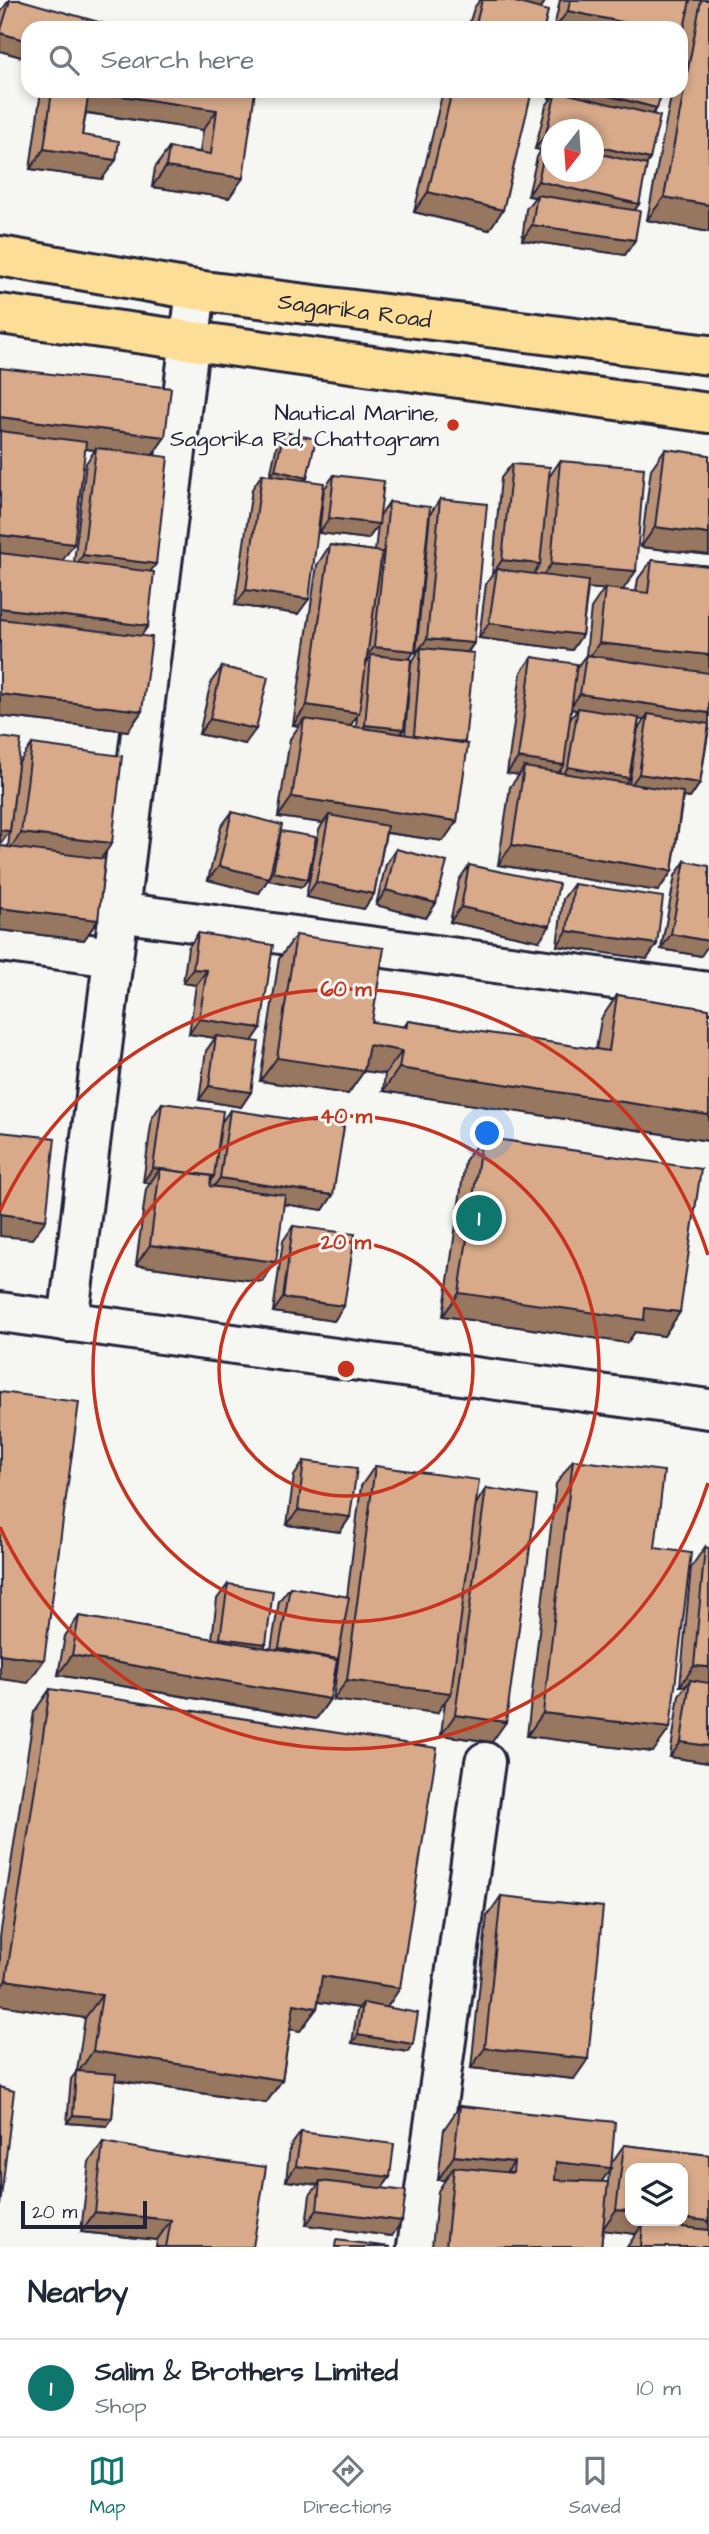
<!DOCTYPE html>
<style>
:root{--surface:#fff;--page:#f2f2f3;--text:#1f2937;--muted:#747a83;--line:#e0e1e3;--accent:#0f766e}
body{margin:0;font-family:"Architects Daughter",sans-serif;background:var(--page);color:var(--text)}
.controls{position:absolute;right:21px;bottom:21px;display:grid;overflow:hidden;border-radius:14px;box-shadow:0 4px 10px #0003}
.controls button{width:63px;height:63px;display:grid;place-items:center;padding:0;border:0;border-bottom:2px solid var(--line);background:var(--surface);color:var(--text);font:35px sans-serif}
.compass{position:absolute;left:541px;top:119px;width:63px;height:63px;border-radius:50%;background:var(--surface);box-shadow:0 4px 10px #0003;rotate:197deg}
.scale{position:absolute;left:21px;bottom:18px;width:126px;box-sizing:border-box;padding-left:7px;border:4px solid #22223b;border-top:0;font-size:19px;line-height:24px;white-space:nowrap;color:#22223b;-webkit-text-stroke:5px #f6f6f2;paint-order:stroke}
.you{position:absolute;left:488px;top:1134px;width:24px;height:24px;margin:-18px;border:5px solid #fff;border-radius:50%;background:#1a73e8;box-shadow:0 0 0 10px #1a73e833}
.badge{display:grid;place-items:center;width:46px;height:46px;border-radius:50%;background:var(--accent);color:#fff;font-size:23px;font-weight:700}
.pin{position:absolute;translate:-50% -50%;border:4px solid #fff;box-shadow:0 2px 7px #0006}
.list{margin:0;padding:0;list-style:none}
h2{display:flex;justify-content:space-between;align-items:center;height:91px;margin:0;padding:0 28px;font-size:30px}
h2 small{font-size:23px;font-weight:400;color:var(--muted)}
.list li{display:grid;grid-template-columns:46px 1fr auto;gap:21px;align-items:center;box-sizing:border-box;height:98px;padding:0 28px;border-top:2px solid var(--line)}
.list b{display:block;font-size:26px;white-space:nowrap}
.list p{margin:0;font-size:23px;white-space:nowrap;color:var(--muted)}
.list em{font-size:23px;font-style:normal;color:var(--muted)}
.icon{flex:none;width:38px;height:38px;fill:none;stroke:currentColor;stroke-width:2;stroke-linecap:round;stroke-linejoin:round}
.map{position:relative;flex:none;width:709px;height:2247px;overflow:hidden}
.search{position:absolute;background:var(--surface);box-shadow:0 4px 10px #0003;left:21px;right:21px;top:21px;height:77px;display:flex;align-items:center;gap:18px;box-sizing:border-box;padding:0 24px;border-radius:21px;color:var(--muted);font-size:26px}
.sheet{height:189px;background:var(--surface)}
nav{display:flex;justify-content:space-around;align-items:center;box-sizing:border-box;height:98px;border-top:2px solid var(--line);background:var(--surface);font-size:19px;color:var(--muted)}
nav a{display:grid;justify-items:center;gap:4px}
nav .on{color:var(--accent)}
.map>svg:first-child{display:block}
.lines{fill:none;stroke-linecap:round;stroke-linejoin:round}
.minor-casing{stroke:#22223b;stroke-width:44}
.primary-casing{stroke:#22223b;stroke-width:44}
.minor{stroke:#f6f6f2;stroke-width:38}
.primary{stroke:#fdde96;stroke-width:38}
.wall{fill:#ba9277;stroke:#22223b;stroke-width:2;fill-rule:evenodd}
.shaded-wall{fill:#977761;stroke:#22223b;stroke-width:2}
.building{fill:#d8aa8a;stroke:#22223b;stroke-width:2}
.ring{fill:none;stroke:#c8321e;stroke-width:3.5}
.poi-dot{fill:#c8321e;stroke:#f6f6f2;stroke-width:2.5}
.labels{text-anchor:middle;stroke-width:6;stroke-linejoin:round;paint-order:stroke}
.street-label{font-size:23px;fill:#22223b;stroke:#f6f6f2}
.poi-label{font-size:23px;fill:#22223b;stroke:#f6f6f2;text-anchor:end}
.centre{fill:#c8321e;stroke:#f6f6f2;stroke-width:3.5}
.ring-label{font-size:21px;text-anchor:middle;font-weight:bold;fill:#c8321e;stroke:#f6f6f2;stroke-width:6;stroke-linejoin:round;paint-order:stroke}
</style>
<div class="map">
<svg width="709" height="2247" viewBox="0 0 709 2247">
<rect width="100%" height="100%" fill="#f6f6f2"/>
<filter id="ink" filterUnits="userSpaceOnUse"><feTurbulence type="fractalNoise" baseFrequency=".0143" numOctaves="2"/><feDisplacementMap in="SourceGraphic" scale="14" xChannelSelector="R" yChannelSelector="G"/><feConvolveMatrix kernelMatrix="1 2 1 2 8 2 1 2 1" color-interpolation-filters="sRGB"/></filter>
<g filter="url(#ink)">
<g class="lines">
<!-- minor casing -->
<g class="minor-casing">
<g id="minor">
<path d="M118,912l591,80"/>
<path d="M0,942l113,15"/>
<path d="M0,1312l709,97"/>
<path d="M68,1322l128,-1032"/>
<path d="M417,2247l68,-485"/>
</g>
</g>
<!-- primary casing -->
<g class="primary-casing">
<g id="primary">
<path id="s1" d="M0,256l196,34 513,65"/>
<path d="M0,314l709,99"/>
</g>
</g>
<!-- minor -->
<use href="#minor" class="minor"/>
<!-- primary -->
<use href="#primary" class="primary"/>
</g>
<!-- wall -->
<g class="wall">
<path d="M9,0h12l7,59 -28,-8v-38z"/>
<path d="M480,0h66l-6,9 4,19h-76l6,-20z"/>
<path d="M560,0h149v232l-62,-12 25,-129h9v-47l2,-9 -2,2v-9h-127z"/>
<path d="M41,91h214l-26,107 -77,-11 3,-19 14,-20 31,4 3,-22 -117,-17 -4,22 20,44 -72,-10z"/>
<path d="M443,91h89l-43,139 -75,-18z"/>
<path d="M550,91h112l-5,17 -4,6 -3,45 -4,5 -7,40 -4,6v30l-10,15 -103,-15 4,-31 9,-12 -7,-1 9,-39 4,-7 -6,-1 11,-43 5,-7 -2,-1z"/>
<path d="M0,368l165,69 -13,18 4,109 -6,7 -9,65 1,75 -14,20 -128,-15zM85,449l10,1 -9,13 -12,99 -12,-1z"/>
<path d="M284,432l23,46 -2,3 -7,133 -63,-9 17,-116 10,-15 8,2 8,-36z"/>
<path d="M665,449l44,6v100l-68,-8 10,-78z"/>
<path d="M560,461l62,129 14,2 2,-13 14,-19 57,6v163l-9,54 -10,15 -7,-1 -11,74 -14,20 -160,-26 12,-78 9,-12 -12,-2 14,-101 11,-15 44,11 10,-13 5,-47 13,-19 -16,-1 -6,47 -10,15 -93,-12 7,-54 6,-9 9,-97 11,-14 37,13zM571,709l6,1 -8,11zM639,719l5,1 -6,9 -9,55 -4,-1 4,-5z"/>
<path d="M334,475l46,41 9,-14 20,157 -5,70 -3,5 4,1 6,-72 6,-9 -1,-1 14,-139 10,-15 34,144 -6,9 -4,92 -7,77 -14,20 -57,-8 -12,61 -10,15 -58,-12 13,-67 4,-7 -45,-6 12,-78 9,-13 -6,-1 24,-160 13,-20 45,6 3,-26 -10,14 -49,-6 5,-44zM357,716l-1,11 -6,-1z"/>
<path d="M222,667l23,77 -46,-10 12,-52z"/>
<path d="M32,744l69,115 -3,61 -14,20 -84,-10v-84l8,1 10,-83z"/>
<path d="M232,812l48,21 1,-2 27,48 -6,8 -34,-7v-1l-9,14 -51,-13 13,-53z"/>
<path d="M396,849l40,54 -10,15 -50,-13 10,-41z"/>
<path d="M685,861l16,95 -40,-7 14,-73z"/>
<path d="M469,865l70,76 -89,-19 9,-42z"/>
<path d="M574,884l83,60 -10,15 -90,-13 6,-47z"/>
<path d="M198,933l63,95 -9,13 -1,51 -10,15 -42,-7 7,-49 9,-13 -26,-4 7,-49 -13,-2 5,-35z"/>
<path d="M296,935l76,87 32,5 4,-6 188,29 5,-31 16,-24 92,14v132l-326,-50 2,-17 -21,-3 -16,23 -88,-13 19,-122z"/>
<path d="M162,1103l59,20 9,-13 103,85 -10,15 -39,-6 -22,78 -126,-17 10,-76 4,-6 -7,-1 9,-64z"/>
<path d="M482,1137l198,175 -16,24 -29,-4 -8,11 -184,-27 22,-155z"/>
<path d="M293,1226l51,80 -10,15 -61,-9 10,-71z"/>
<path d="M573,1460l82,88 -2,204 -126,-16 29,-252z"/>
<path d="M304,1461l46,56 -10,15 -53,-7 7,-49z"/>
<path d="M375,1466l101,38 10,-16 6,254 -51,-7 4,-34 -8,12 -104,-13 7,-53 -10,52 -14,20 -258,-44 7,-39 14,-20 133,23 5,-40 11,-15 38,60 -3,3 8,2 8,-48 11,-14 57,10 14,-111z"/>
<path d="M705,1547l4,216 -39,-6 9,-62 7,-9h-6l11,-119z"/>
<path d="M50,1689l350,299 -13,19 21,45 -56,-9 5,-32 2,-3 -41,-6 -1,6 -17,23 -10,-2 -8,51 -16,23 -151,-23 -3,38 -5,8 -40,-3 4,-44 6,-8 8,-53 -85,-13v-68l34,-225z"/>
<path d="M501,1896l73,183 -103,-11 16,-152z"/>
<path d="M460,2106l152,56 12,-17 85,10 -68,92h-14l9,-13 -33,-4 -2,17h-169l6,-56 7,-11h-7l6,-51zM609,2171l-1,11h-7z"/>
<path d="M301,2132l89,45 -8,11 10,48 -86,-11 4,-30 8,-10 -32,-4 4,-34z"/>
<path d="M103,2142l150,105h-97l1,-7 -76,-8 8,-70z"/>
</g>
<!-- shaded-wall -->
<g class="shaded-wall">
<path d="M492,0h54l-7,11z"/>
<path d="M568,11l84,17h-97z"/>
<path d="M0,33l28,8v18l-28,-8z"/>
<path d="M89,91l128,19 -14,20 -128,-19z"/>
<path d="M554,91h36l67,17 -10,15 -91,-32 -5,8 -2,-1z"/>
<path d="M546,134l5,2v17l-4,-11 -6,8 -6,-1z"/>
<path d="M593,145l57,14 -10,15 -47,-11z"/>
<path d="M44,149l72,11 -14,19 -72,-10z"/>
<path d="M166,167l77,11 -14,20 -77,-11z"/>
<path d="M538,181l101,23 -11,15 -91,-24 -2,2 -7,-1z"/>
<path d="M428,192l75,18 -14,20 -75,-18z"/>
<path d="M664,197l45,8v27l-62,-12z"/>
<path d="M532,225l103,15 -10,15 -103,-15z"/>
<path d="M0,417l165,20 -14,20 -55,-9 -1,2 -95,-11z"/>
<path d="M275,470l32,8 -5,8 -33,-8z"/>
<path d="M329,518l50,6 -11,15 -49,-6z"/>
<path d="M655,527l54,7v21l-68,-8z"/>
<path d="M0,535l74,9 -14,20 -60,-7z"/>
<path d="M83,555l73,9 -11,15 -72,-9z"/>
<path d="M502,560l38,4 -10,15 -33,-10 -5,6z"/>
<path d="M551,564l85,7 -14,20 -85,-7z"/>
<path d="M246,590l63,9 -11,15 -63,-9z"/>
<path d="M0,608l148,18 -14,20 -134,-17z"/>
<path d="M489,623l93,12 -10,15 -93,-12z"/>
<path d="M427,639l47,4 -11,15 -42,-10 -5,5z"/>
<path d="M599,643l110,12v22l-124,-14z"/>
<path d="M374,647l41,4 -11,15 -33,-11 -4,7 -4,-1z"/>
<path d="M0,694l142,17 -14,20 -128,-15z"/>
<path d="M580,694l129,19v16l-62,-9 1,-6 -4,6 -75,-11z"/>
<path d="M307,705l52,8 -14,20 -41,-14 -5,7 -6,-1z"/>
<path d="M210,719l46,10 -11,15 -46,-10z"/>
<path d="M365,725l39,4 -10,15 -40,-4z"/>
<path d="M518,758l46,7 -11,15 -29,-13 -5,8 -12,-2z"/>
<path d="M568,767l61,11 -10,14 -61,-10z"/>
<path d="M639,774l61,9 -10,15 -62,-9z"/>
<path d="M292,797l165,24 -14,20 -116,-17 2,-9 -6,8 -45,-6z"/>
<path d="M0,830l10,1 -10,14z"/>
<path d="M21,833l91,10 -14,20 -91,-10z"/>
<path d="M512,845l160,26 -14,20 -160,-26z"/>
<path d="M219,866l50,12 -10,15 -51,-13z"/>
<path d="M273,872l35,7 -6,8 -34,-7z"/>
<path d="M316,882l58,12 -10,15 -58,-12z"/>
<path d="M386,890l50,13 -10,15 -50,-13z"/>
<path d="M461,907l89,19 -11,15 -89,-19z"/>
<path d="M0,908l98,12 -14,20 -84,-10z"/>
<path d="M567,931l90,13 -10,15 -90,-13z"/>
<path d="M671,934l38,7v3l-8,12 -40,-7z"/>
<path d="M193,969l14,1 -11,15 -13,-2z"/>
<path d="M199,1019l62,9 -10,15 -35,-7 -1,2 -26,-4z"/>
<path d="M369,1045l33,6 -17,23 -21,-3 -16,23 -88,-13 17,-23z"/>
<path d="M399,1068l310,47v26l-326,-50z"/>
<path d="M209,1086l42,6 -10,15 -42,-7z"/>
<path d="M153,1168l61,8 -10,15 -44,-22 -10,14 -7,-1z"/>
<path d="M220,1178l113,17 -10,15 -114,-17z"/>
<path d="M0,1214l46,6 -14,19 -32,-3z"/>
<path d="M150,1245l126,17 -14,20 -126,-17z"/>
<path d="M459,1293l186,15 35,4 -16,24 -29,-4 -8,11 -184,-27z"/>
<path d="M283,1298l61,8 -10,15 -61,-9z"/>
<path d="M298,1510l52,7 -10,15 -53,-7z"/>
<path d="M220,1638l46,6 -11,15 -45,-6z"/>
<path d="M279,1648l59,11 -10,15 -59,-11z"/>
<path d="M0,1654l44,6 -16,23 -28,-4z"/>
<path d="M72,1655l258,44 -14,20 -258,-44z"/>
<path d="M694,1666l15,1v21l-19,-8 -4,6h-6z"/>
<path d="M347,1680l104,13 -14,20 -104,-13z"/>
<path d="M543,1713l127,15 -17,24 -126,-16z"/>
<path d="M455,1715l51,7 -14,20 -51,-7z"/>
<path d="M681,1742l28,4v17l-39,-6z"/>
<path d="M322,1976l78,12 -16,24 -21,-9 -4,5 -54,-8z"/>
<path d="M6,1980l96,15 -17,23 -85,-13v-16z"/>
<path d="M294,2004l23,4 -17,23 -22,-4z"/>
<path d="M358,2035l55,9 -5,8 -56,-9z"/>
<path d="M485,2048l103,11 -14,20 -103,-11z"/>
<path d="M93,2051l189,29 -16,23 -189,-29z"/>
<path d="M73,2115l39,3 -5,8 -40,-3z"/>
<path d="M454,2156l60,6 -16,23 -44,-18 -9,13h-7z"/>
<path d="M556,2162l55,6 -16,23 -55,-5z"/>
<path d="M296,2166l94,11 -11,15 -59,-11 -2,4 -32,-4z"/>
<path d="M317,2210l85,11 -10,15 -86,-11z"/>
<path d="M616,2210l14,1v10h53v-3l26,3v22l-66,-20 -7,11 -34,-4z"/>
<path d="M95,2212l76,8 -14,20 -76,-8z"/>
</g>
<!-- building -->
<g class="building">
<path d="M10,0h11l88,25 -1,3h-80v13l-28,-8z"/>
<path d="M482,0h26l40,11 -4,17h-69z"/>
<path d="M570,0h120l-7,34h-2v-6h-29l-84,-17z"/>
<path d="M701,0h8v205l-45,-8z"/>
<path d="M52,91h203l-12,87 -77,-11 3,-19 42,6 6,-44 -128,-19 -7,44 37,6 -3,19 -72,-11z"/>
<path d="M452,91h80l-29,119 -75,-18z"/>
<path d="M556,91l104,25 -10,43 -57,-14v-15h-42v6l-5,-2z"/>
<path d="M590,91h72l-5,17z"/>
<path d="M547,142l4,1v29h42v-20l54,13 -8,39 -101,-23z"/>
<path d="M537,195l103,16 -5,29 -103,-15z"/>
<path d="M0,368l171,20 -6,49 -165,-20z"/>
<path d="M0,431l86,11 -12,102 -74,-9z"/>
<path d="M284,432l32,7 -9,39 -32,-8z"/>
<path d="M96,448l72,9 -12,107 -73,-9z"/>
<path d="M665,449l44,6v79l-54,-7z"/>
<path d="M560,461l84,7 -8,103 -85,-7z"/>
<path d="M512,464l38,3 -10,97 -38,-4z"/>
<path d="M262,474l62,9 -15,116 -63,-9z"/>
<path d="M334,475l50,6 -5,43 -50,-6z"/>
<path d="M440,499l47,5 -13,139 -47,-4z"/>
<path d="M389,502l41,5 -15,144 -41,-4z"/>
<path d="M330,545l52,7 -23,161 -52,-8z"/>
<path d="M0,553l154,19 -6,54 -148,-18z"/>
<path d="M652,560l57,6v89l-110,-12 6,-55 43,5z"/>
<path d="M497,569l91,12 -6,54 -93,-12z"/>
<path d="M0,619l152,18 -10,74 -142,-17z"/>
<path d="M421,648l53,5 -9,89 -22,-2 -29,-4z"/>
<path d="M371,655l40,4 -7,70 -39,-4z"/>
<path d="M586,655l123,18v40l-129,-19z"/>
<path d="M532,657l45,7 -13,101 -46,-7z"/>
<path d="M222,667l46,10 -12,52 -46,-10z"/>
<path d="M578,708l61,10 -10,60 -61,-11z"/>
<path d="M648,714l61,10 -9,59 -61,-9z"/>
<path d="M304,719l164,25 -11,77 -165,-24z"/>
<path d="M0,737l21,3 -11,91 -10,-1z"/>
<path d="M32,744l90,12 -10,87 -91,-10z"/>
<path d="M524,767l159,25 -11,79 -160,-26z"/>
<path d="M232,812l50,13 -13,53 -50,-12z"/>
<path d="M329,815l58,11 -13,68 -58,-12z"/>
<path d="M281,831l35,6 -8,42 -35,-7z"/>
<path d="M0,846l105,13 -7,61 -98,-12z"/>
<path d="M396,849l51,13 -11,41 -50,-13z"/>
<path d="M685,861l24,5v75l-38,-7z"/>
<path d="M469,865l90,19 -9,42 -89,-19z"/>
<path d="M574,884l89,13 -6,47 -90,-13z"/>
<path d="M198,933l75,12 -12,83 -62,-9 8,-49 -14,-1z"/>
<path d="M296,935l88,13 -12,74 35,5 1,-6 201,30 8,-56 92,14v106l-310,-47 3,-17 -33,-6 -5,26 -87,-13z"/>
<path d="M216,1036l43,6 -8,50 -42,-6z"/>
<path d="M162,1103l61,8 -9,65 -61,-8z"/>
<path d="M230,1110l114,17 -11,68 -113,-17z"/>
<path d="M0,1132l55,6 -9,82 -46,-6z"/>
<path d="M482,1137l219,32 -21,143 -35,-4 -1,12 -185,-27z"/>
<path d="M160,1169l51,7 -1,10 75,9 -9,67 -126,-17z"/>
<path d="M293,1226l62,8 -11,72 -61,-8z"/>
<path d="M0,1392l79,10 -35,258 -44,-6z"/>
<path d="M573,1460l91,11 -9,77 36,5 -21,175 -127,-15z"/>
<path d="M304,1461l53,7 -7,49 -52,-7z"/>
<path d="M375,1466l104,14 -28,213 -104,-13z"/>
<path d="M486,1488l51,8 -31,226 -51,-7z"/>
<path d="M705,1547l4,1v119l-15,-1z"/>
<path d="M228,1584l45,7 -7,53 -46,-6z"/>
<path d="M290,1587l59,10 -11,62 -59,-11z"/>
<path d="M79,1616l258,44 -7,39 -258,-44z"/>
<path d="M690,1680l19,3v63l-28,-4z"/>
<path d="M50,1689l387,59 -37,240 -78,-12 -5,32 -23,-4 -12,76 -189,-29 9,-56 -96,-15z"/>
<path d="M501,1896l102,11 -15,152 -103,-11z"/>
<path d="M363,2003l55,10 -5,31 -55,-9z"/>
<path d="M76,2071l40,3 -4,44 -39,-3z"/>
<path d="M0,2087l14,4 -14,115z"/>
<path d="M460,2106l155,16 -4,46 -55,-6 -1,18 53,2 -7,65h-155l8,-80 59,6 1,-11 -60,-6z"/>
<path d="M301,2132l93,12 -4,33 -94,-11z"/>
<path d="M103,2142l78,14 85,11 -13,80h-87l5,-27 -76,-8z"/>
<path d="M624,2145l85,10v66l-26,-3v-50h-53v43l-14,-1z"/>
<path d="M320,2181l86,10 -4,30 -85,-11z"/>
<path d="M643,2223l66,7v17h-68z"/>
<path d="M336,2240l54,7h-55z"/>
</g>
</g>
<!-- distance rings -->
<g class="ring">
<circle cx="346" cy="1369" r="127"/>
<circle cx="346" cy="1369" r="253"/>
<path d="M708 1483A380 380 0 0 1 0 1527M0 1211A380 380 0 0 1 708 1255"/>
</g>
<!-- markers -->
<circle class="poi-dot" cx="453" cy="425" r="7"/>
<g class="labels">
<!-- street labels -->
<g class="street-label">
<text dy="8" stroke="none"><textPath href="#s1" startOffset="359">Sagarika Road</textPath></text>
</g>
<!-- poi labels -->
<g class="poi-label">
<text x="439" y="420">Nautical Marine,<tspan x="439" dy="26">Sagorika Rd, Chattogram</tspan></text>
</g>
</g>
<circle cx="346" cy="1369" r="10" class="centre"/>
<g class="ring-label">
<text x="346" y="996">60 m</text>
<text x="346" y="1123">40 m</text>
<text x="346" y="1249">20 m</text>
</g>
</svg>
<div class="controls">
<button><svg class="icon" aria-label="layers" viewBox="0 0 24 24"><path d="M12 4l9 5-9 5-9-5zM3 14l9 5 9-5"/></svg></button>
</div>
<svg class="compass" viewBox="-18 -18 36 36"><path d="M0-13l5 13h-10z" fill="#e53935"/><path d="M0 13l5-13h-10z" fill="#747a83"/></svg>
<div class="scale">20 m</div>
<div class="you"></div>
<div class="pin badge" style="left:479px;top:1218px">1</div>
<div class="search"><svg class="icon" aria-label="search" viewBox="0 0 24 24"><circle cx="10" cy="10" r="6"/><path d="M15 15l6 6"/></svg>Search here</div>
</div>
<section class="sheet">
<h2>Nearby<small></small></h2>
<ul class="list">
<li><span class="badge">1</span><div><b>Salim &amp; Brothers Limited</b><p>Shop</p></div><em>10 m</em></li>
</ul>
</section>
<nav>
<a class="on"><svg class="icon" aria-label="map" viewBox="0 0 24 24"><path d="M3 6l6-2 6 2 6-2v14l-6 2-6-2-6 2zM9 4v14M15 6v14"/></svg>Map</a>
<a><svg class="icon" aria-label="directions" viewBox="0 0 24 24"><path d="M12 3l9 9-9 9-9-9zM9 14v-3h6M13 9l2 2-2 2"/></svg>Directions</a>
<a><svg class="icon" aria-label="saved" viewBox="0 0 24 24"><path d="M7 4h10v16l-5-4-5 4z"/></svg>Saved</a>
</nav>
